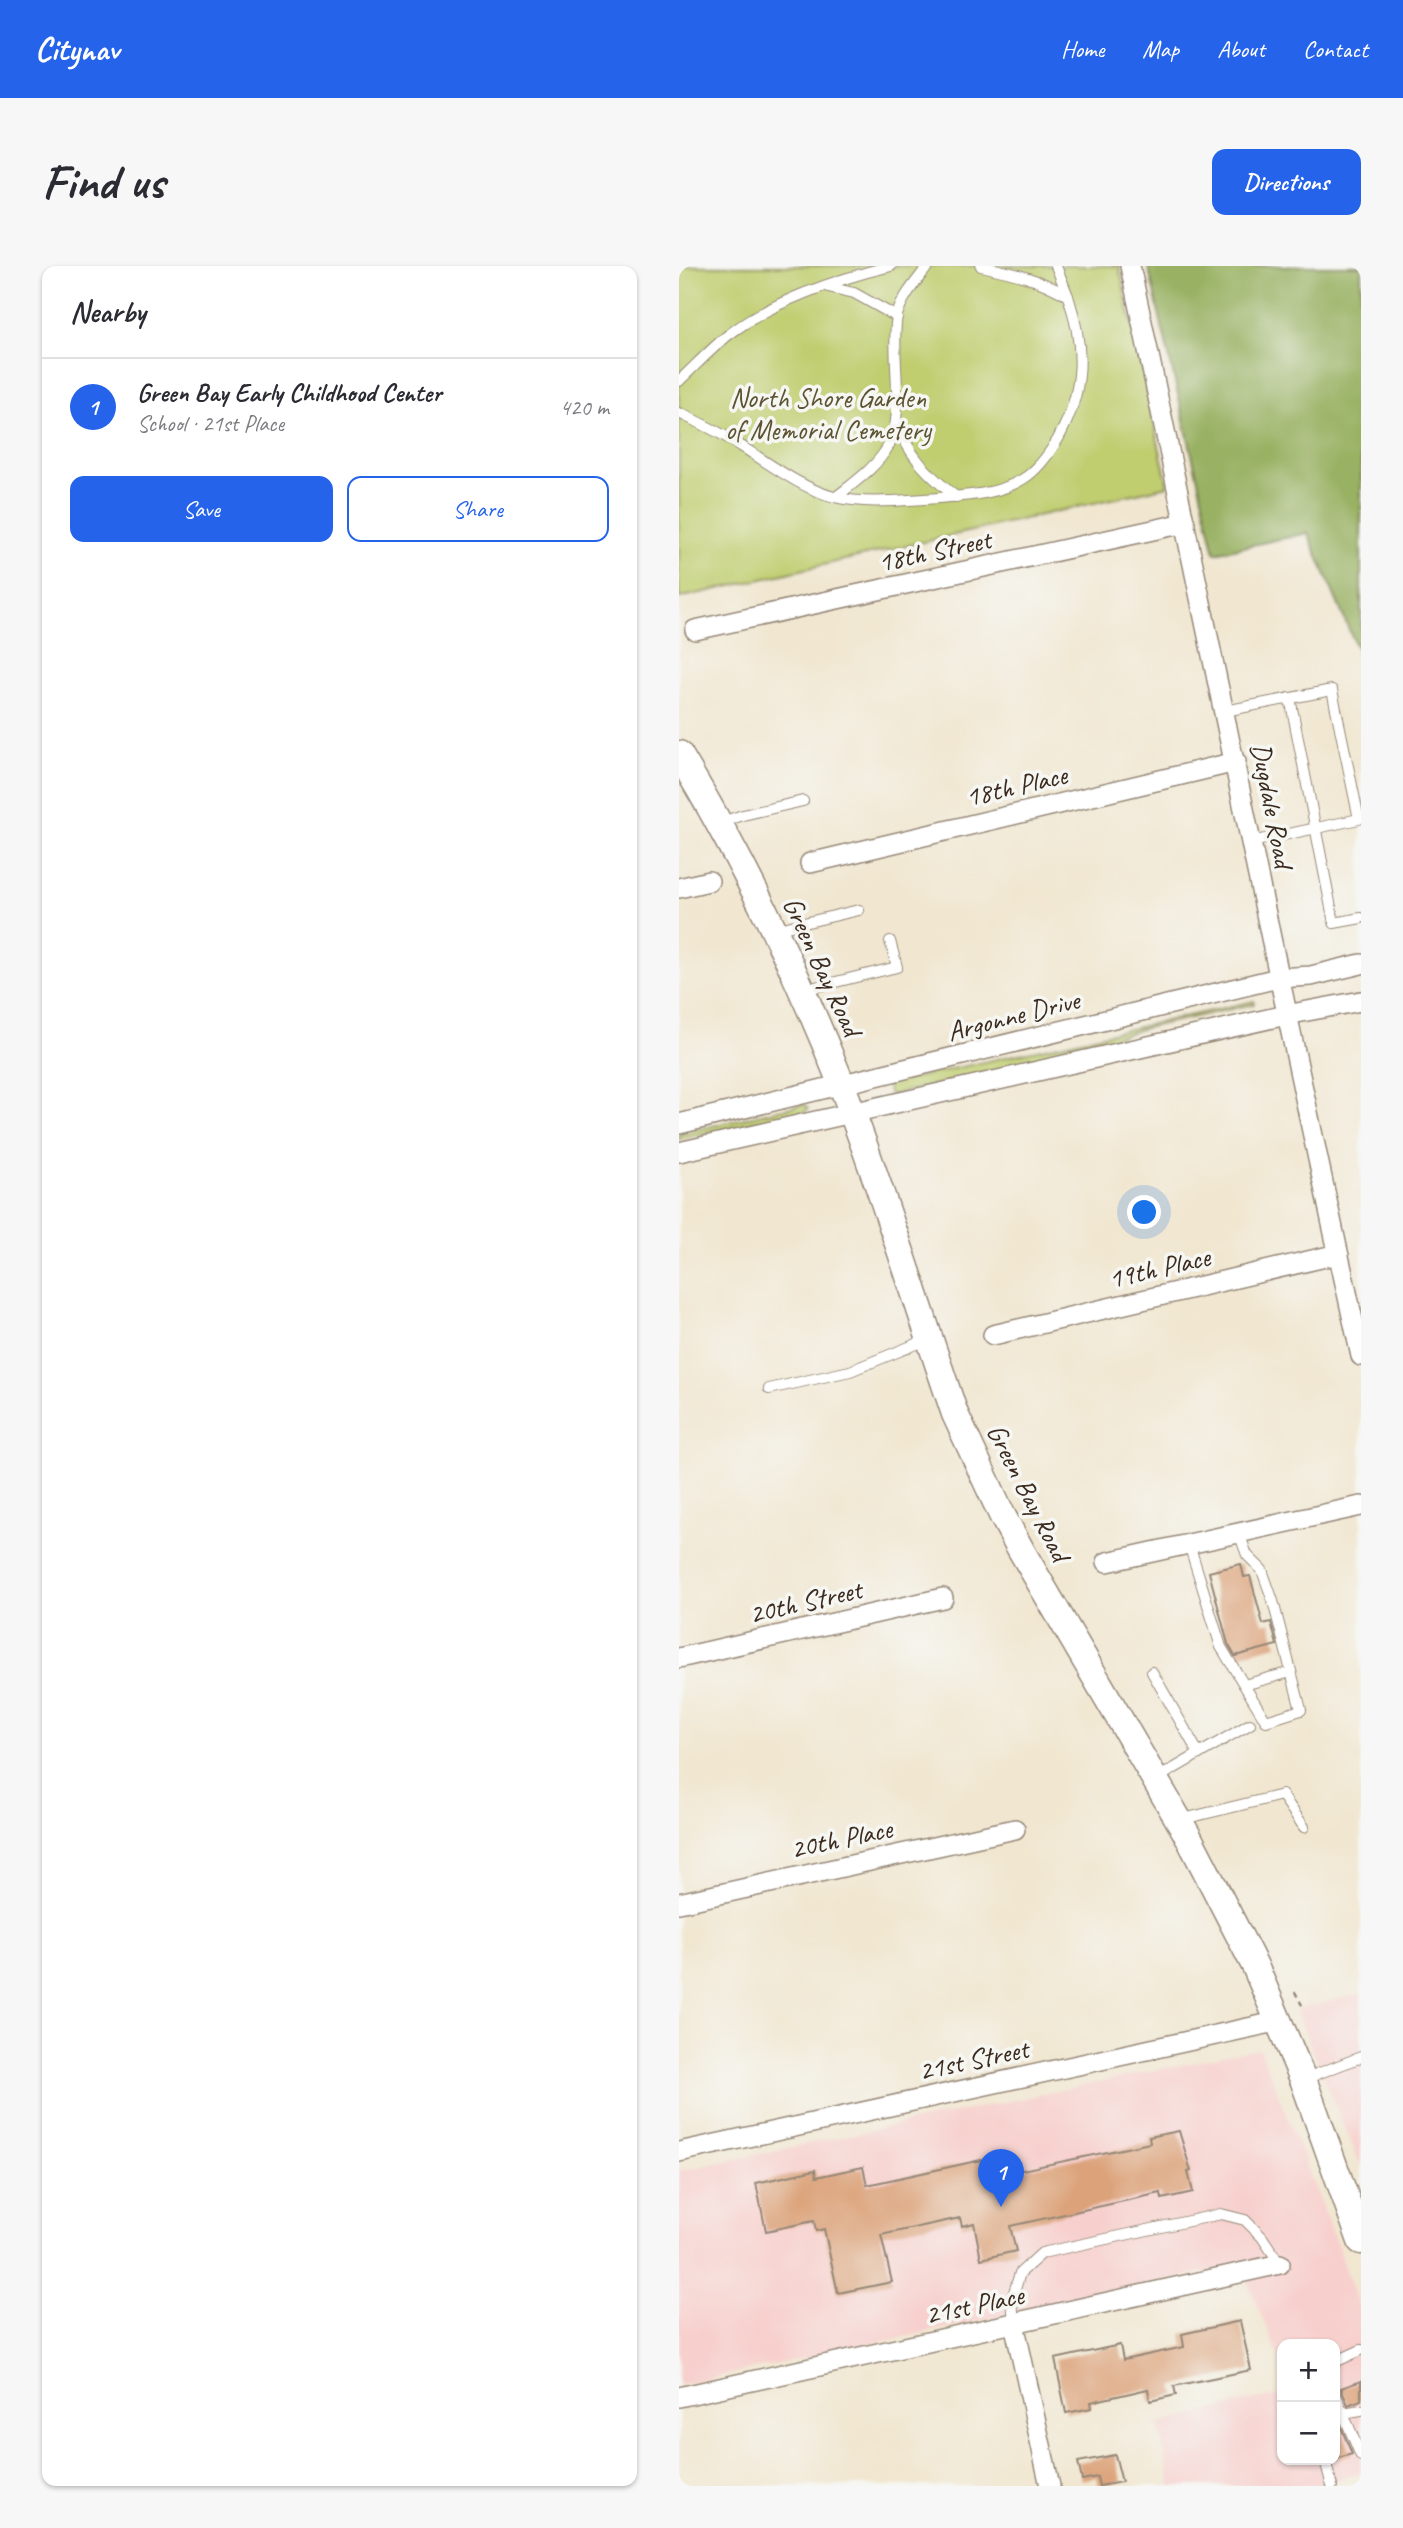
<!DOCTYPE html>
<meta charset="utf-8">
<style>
:root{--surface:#fff;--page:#f7f7f7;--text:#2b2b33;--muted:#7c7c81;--line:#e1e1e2;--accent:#2563eb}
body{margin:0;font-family:Caveat,sans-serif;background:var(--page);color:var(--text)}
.controls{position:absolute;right:21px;bottom:21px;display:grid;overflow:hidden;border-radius:14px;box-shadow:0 2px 5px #0004}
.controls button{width:63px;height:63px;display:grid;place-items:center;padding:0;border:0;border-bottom:2px solid var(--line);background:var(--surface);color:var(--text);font:35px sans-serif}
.you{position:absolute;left:466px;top:947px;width:24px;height:24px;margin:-18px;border:5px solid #fff;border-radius:50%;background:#1a73e8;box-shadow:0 0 0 10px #1a73e833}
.badge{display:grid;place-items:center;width:46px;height:46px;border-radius:50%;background:var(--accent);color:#fff;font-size:23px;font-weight:700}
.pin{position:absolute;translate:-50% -58px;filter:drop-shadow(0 2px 4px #0008)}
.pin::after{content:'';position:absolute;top:37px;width:24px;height:21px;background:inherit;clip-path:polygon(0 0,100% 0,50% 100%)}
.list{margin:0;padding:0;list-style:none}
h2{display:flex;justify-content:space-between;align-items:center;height:91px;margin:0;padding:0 28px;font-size:30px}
h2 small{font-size:23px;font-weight:400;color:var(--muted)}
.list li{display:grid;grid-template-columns:46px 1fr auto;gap:21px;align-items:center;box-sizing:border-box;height:98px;padding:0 28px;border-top:2px solid var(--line)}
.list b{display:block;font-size:26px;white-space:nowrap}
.list p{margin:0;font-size:23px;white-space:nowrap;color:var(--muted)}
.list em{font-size:23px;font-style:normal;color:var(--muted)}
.actions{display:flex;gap:14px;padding:21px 28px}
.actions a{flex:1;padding:16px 0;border:2px solid var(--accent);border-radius:14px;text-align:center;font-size:24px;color:var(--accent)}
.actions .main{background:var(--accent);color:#fff}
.map{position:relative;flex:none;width:682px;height:2220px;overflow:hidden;border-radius:14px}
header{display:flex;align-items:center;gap:42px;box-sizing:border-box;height:98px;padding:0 35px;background:var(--accent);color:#fff}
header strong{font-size:33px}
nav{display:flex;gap:38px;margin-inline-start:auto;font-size:24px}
.intro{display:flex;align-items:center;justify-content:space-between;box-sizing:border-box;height:168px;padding:0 42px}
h1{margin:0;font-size:49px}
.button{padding:18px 32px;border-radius:14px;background:var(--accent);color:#fff;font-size:24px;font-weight:700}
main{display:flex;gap:42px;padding:0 42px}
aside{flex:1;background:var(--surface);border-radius:14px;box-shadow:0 2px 5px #0004}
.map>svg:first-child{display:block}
.built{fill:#f7d0cd}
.green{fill:#c0ce70;stroke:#7e7c47;stroke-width:2}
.forest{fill:#98b162;stroke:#6a6e40;stroke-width:2}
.building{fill:#dca37a}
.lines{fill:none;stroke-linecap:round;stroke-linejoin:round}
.lane-casing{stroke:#968878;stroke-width:12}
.street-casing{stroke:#968878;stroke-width:22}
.secondary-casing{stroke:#968878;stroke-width:29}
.path{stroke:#968878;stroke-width:2.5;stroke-dasharray:5 5;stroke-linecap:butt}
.lane{stroke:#fff;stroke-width:10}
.street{stroke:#fff;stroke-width:19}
.secondary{stroke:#fff;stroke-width:26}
.labels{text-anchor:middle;stroke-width:7;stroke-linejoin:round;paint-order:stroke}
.park-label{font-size:28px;fill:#5c5332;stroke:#f6f6f2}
.street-label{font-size:28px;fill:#3b2a1e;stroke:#f6f6f2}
</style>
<header>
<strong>Citynav</strong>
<nav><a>Home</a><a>Map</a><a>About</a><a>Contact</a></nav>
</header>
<div class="intro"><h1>Find us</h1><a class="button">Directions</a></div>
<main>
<aside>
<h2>Nearby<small></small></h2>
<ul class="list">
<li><span class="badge">1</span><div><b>Green Bay Early Childhood Center</b><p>School · 21st Place</p></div><em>420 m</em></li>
</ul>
<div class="actions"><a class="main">Save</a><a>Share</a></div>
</aside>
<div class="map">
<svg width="682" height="2220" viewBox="0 0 682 2220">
<rect width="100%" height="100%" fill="#f6f6f2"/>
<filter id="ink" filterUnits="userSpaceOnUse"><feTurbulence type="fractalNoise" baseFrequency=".0143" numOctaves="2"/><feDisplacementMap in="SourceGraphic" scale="14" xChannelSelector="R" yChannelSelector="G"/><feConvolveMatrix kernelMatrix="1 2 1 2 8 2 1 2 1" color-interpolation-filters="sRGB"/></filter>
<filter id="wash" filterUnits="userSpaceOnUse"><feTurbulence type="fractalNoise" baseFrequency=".00686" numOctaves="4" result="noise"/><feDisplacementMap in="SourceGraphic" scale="28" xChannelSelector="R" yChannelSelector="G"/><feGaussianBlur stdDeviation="1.57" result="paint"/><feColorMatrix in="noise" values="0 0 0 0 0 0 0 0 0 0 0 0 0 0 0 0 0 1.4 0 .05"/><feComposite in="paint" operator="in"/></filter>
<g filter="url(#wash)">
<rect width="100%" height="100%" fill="#f1e7d1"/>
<!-- built -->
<g class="built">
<path d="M682,1728v172l-66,-157z"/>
<path d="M581,1782l77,195 24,70v160l-50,13h-140l-13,-62 87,-22 37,-7v65h53v-116h-53v21l-42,-100 -561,120v-214z"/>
</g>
<!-- green -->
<g class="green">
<path d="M0,0h440l49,220 -489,112z"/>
<path d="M575,735v3l-109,24 -95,30 -160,37 -4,-11z"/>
<path d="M125,838l4,5 -3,3 -126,27v-5z"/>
</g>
<!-- forest -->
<path class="forest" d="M469,0h213v392l-53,-125 -93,20z"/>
<g id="blocks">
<!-- building -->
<g class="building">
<path d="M562,1298l3,13 6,-1 13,48 8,-2 6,23 -42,11 -7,-12 -19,-72z"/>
<path d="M500,1865l12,40 -3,1 5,20 -31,7 -1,-6 -151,33 6,25 -35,8 -7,-36 -12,3 -2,-8 -79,17 11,47 -54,11 -14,-64 -8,2 -2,-10 -48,10 -10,-48 59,-13 1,7 47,-10 4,18 128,-28 4,18 151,-32 -1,-6z"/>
<path d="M561,2055l11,49 -77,16 2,9 -26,6 -2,-12 -57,13 1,6 -26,5 -11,-54 65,-14 3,15 61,-13 -2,-13z"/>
<path d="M682,2115v19l-13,5 -7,-17z"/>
<path d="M660,2156l13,32 -17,5v-36z"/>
<path d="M436,2189l7,27 -23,4 -2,-9 -15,3 -4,-18z"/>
</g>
</g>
</g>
<g filter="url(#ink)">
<use href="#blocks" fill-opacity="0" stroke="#968878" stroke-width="2"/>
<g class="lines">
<!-- lane casing -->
<g class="lane-casing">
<g id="lane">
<path d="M302,0c32,7 59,13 87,30l-12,-30"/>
<path d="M149,21l26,6 43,24"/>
<path d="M0,115c16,-15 31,-31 48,-45 43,-34 110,-57 164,-70"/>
<path d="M0,147c19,9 39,18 57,30 32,19 62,44 98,54 29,7 61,4 90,2 33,-3 70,-2 99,-20 15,-9 26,-25 35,-40 27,-49 27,-91 10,-143"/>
<path d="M218,155c10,34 32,54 59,76"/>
<path d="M157,231c19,-15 41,-30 53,-52 17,-31 1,-93 8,-129 4,-18 20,-35 31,-50"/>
<path d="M611,432l44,225 27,-5"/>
<path d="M546,445l107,-21 27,129 -108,23"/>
<path d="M40,557l24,-8 60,-14"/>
<path d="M95,664l85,-20"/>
<path d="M124,724l94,-23 -7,-26"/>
<path d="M90,1123l81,-18 79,-32"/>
<path d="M510,1278l32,103 45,74 35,-11 -28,-109 -11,-31 -15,-15 -8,-22"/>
<path d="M473,1406l47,82"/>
<path d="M565,1419l47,-13"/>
<path d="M477,1513l94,-55"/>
<path d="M500,1554l103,-25 22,32"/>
<path d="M625,1813l57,-22"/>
<path d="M335,2057l-2,-24 8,-26 22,-20 179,-39 24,6 17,17 18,27"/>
<path d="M656,2096l26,-12"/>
<path d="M656,2127l8,20 18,-3"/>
<path d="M656,2150l8,-3 18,43"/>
<path d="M646,2194l7,26"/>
</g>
</g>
<!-- street casing -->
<g class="street-casing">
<g id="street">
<path d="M451,0c78,363 150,727 231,1090"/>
<path d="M16,364l490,-107"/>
<path d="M131,597l426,-101"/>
<path d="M0,622l30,-7"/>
<path d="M0,858l599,-146 33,-2 50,-12"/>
<path d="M0,886l607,-137 75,-14"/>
<path d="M314,1069l345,-81"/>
<path d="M428,1296l254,-56"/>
<path d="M0,1392l264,-60"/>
<path d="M0,1637l336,-74"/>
<path d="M0,1886l601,-131"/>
<path d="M335,2057l36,163"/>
<path d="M0,2131l601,-133"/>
</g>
</g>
<!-- secondary casing -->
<g class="secondary-casing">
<path id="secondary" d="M0,488c63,105 117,215 162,329 42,108 76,221 114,331l47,101 19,35 167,286 67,130 48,113 58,162"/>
</g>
<!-- path -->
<path class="path" d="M616,1726l8,15"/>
<!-- lane -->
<use href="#lane" class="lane"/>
<!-- street -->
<use href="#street" class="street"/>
<!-- secondary -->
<use href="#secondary" class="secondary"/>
</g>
</g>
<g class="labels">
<!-- park labels -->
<g class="park-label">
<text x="149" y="141">North Shore Garden<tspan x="149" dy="32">of Memorial Cemetery</tspan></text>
</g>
<!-- street labels -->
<g class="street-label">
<text transform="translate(255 284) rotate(-12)" y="10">18th Street</text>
<text transform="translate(337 519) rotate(-13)" y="10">18th Place</text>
<text transform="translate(594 539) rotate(79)" y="10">Dugdale Road</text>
<text transform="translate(144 700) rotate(65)" y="10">Green Bay Road</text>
<text transform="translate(334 749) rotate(-14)" y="10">Argonne Drive</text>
<text transform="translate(480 1001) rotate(-13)" y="10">19th Place</text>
<text transform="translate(350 1226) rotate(63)" y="10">Green Bay Road</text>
<text transform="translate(126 1335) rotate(-13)" y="10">20th Street</text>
<text transform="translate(162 1572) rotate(-12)" y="10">20th Place</text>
<text transform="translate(294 1793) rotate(-12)" y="10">21st Street</text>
<text transform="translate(295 2038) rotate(-12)" y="10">21st Place</text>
</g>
</g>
</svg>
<div class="controls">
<button>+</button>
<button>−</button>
</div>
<div class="you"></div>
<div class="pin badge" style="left:322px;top:1941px">1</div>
</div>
</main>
